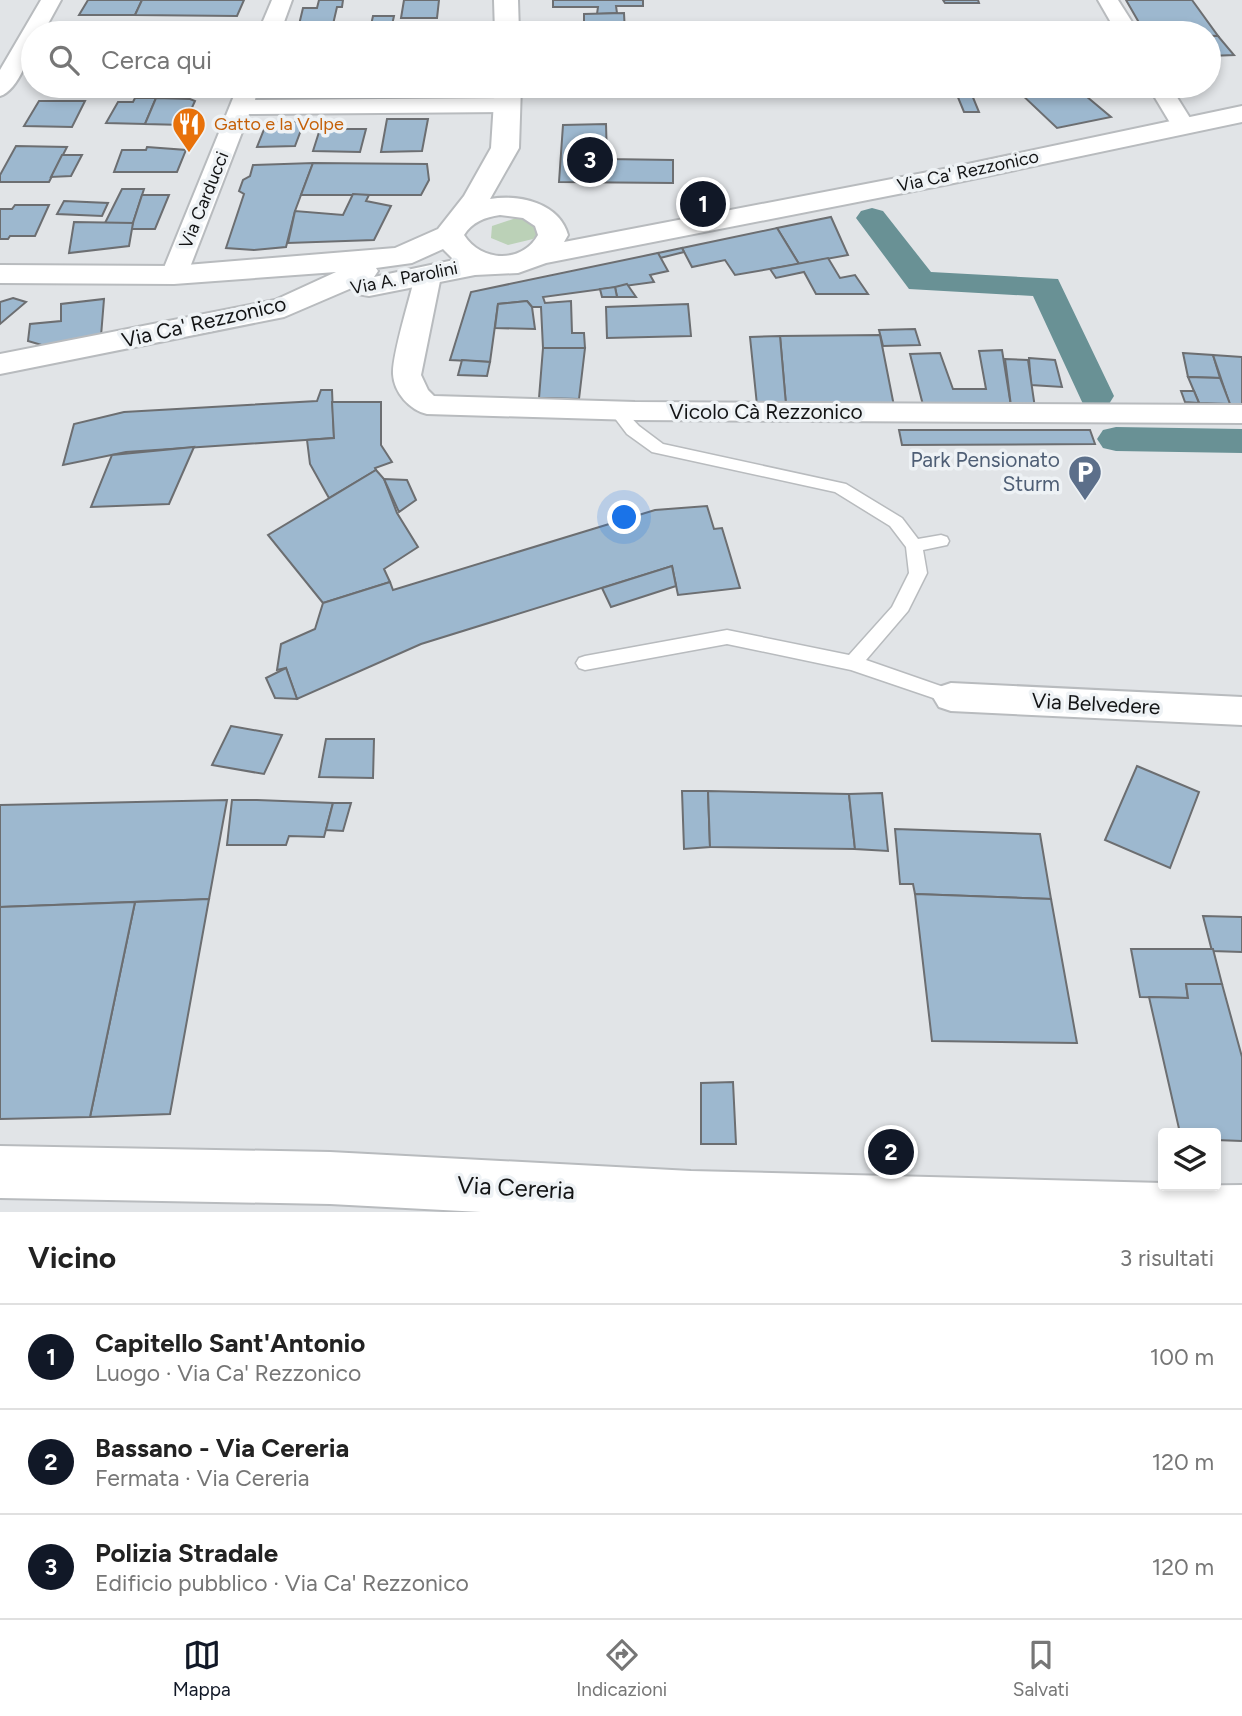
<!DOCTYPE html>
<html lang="it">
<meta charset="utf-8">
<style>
:root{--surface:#fff;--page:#f2f2f2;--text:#222;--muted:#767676;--line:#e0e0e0;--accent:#111827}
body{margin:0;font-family:Figtree,sans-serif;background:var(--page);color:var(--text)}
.controls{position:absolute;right:21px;bottom:21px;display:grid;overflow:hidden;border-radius:7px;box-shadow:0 4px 10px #0003}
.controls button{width:63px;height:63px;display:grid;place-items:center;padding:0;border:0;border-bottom:2px solid var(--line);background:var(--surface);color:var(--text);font:35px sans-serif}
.you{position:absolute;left:625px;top:518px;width:24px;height:24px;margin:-18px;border:5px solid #fff;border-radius:50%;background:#1a73e8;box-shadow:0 0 0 10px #1a73e833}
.badge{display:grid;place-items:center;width:46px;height:46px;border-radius:50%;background:var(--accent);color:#fff;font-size:23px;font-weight:700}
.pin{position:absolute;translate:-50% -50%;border:4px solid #fff;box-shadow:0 2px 7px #0006}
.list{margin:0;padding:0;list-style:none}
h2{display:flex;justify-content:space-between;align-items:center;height:91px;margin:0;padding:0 28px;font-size:30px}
h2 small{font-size:23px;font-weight:400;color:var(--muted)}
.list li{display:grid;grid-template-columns:46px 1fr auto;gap:21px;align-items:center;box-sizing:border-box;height:105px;padding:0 28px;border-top:2px solid var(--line)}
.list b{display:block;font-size:26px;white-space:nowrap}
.list p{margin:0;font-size:23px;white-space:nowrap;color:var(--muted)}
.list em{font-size:23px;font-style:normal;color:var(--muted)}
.icon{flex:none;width:38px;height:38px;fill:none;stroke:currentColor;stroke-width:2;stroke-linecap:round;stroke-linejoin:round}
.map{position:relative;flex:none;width:1242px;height:1212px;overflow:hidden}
.search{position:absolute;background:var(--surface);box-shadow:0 4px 10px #0003;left:21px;right:21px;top:21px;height:77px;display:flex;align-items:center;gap:18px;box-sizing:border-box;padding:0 24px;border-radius:38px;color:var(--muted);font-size:26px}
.sheet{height:406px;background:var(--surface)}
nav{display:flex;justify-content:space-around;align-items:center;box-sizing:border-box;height:98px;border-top:2px solid var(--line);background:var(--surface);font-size:19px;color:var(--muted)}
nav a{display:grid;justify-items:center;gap:4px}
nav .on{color:var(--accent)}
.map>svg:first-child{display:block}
.green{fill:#bbd1b7}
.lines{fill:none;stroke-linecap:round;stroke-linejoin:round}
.canal{fill:#699195;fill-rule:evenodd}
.building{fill:#9db8cf;stroke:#6c6e71;stroke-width:2}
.lane-casing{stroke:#b8bbbe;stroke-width:3}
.street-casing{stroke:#b8bbbe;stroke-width:4}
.secondary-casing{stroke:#b8bbbe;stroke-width:4}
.lane{fill:#fff;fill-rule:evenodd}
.street{fill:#fff;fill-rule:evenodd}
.secondary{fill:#fff;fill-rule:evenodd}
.labels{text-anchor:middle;stroke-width:7;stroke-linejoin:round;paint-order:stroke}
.far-food-label{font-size:18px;fill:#c56008;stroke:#eef2f5;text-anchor:start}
.far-street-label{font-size:18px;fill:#131415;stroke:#eef2f5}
.street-label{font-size:21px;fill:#131415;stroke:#eef2f5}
.service-label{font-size:21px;fill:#4e5e75;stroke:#eef2f5;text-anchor:end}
.near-street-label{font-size:24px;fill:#131415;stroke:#eef2f5}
</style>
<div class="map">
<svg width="1242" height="1212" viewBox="0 0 1242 1212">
<rect width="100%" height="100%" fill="#e1e4e7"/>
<!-- green -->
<path class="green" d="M516,218l10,2 10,7 2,6 -5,6 -25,6 -17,-7 1,-12z"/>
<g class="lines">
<!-- canal -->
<g class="canal">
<path d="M872,208l11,3 48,61 127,7 56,117 -5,8 -13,4 -13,-4 -50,-108 -124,-7 -53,-71 5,-7z"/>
<path d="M1116,427l126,2v24l-126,-2 -13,-3 -6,-9 6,-9z"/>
</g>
</g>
<!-- building -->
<g class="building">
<path d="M88,0h54l-7,15h-56z"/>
<path d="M142,0h102l-7,16 -102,-1z"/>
<path d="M319,0h24l-1,7h-5l-6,26h-34l6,-25h14z"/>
<path d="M404,0h35l-2,18h-36z"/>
<path d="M553,0h90v6h-27l1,7 -20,1 1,-7h-45z"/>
<path d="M943,0h35l1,3h-34z"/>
<path d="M1126,0h66l26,36 -73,-3z"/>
<path d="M624,13l1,20h-41v-19z"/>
<path d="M373,16h21l-2,9h-21z"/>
<path d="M625,23h65l1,10h-66z"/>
<path d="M371,25h21l-2,7 -21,1z"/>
<path d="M986,28h28l3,5h-29z"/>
<path d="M1035,28h53l3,5h-53z"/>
<path d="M436,30v3h-36v-2z"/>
<path d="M1209,36h9l16,19 -25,1z"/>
<path d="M277,86h29l-3,10h-30z"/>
<path d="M306,86h14l-2,10h-15z"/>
<path d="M331,86h45l-2,10h-46z"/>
<path d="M393,86h44l-2,10 -44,1z"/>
<path d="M998,86h55l-46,9z"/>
<path d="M1053,86h21l37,31 -54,11 -38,-36z"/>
<path d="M957,95h15l7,17h-15z"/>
<path d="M135,98h21l-11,26 -39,-1 12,-21h15z"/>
<path d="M156,98l34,1 5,2 -11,24 -39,-1z"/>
<path d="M39,101h46l-13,26 -48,-1z"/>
<path d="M387,119h41l-6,32 -41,1z"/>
<path d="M267,122h37l-9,24 -38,1z"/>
<path d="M606,124l1,35 66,1v23l-114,-1 4,-57z"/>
<path d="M320,129h46l-6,23 -47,-1z"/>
<path d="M16,146l51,1 -18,35h-49v-7z"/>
<path d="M147,147l39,3 -9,22h-63l8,-22h24z"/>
<path d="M62,155h20l-11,21 -20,1z"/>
<path d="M313,163l-18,48 -9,36 -32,3 -28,-2 18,-54 -5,-3 4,-11 7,-4 3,-11z"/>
<path d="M313,163l114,1 2,16 -8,15h-120z"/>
<path d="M122,189h22l-11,34h-28z"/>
<path d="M353,194l16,1 -3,6 25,5 -17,34 -86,3 7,-32 48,4z"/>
<path d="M142,195h27l-14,34h-24z"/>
<path d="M64,201l44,2 -6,13 -45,-2z"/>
<path d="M15,205h34l-14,31h-25l-2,3h-8v-30h12z"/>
<path d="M831,217l17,38 -49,9 -22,-36z"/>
<path d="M74,222l59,1 -4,23 -60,7z"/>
<path d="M777,228l22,36 -64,11 -10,-15 -33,7 -10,-19z"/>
<path d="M682,248l2,4 -24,6 -2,-5z"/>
<path d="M658,253l10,18 -18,4 4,7 -111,15 2,6 26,-2 1,32h12l1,15h-42l-2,-41h-9l-5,-6 -29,3 -8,58 -40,-2 21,-68z"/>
<path d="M828,258l12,20 15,-3 13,19h-52l-12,-22 -28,6 -6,-9z"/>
<path d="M627,284l9,13h-19l-2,-10z"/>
<path d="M615,287l2,10h-15l-2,-8z"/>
<path d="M13,298l13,4 -26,22v-22z"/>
<path d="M104,299l-3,37 -56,10 -17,-5 2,-17 31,-3v-17z"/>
<path d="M527,301l5,6 3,22 -40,-1 3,-24z"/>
<path d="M688,304l3,32 -84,2 -1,-31z"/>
<path d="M915,329l5,16 -37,1 -4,-16z"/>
<path d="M880,335l14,71 -108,-1 -6,-69z"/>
<path d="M780,336l6,69h-29l-7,-68z"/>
<path d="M543,348h42l-6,51 -40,-1z"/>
<path d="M1002,350l9,56 -88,-1 -13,-51 30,-1 13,36h33l-7,-38z"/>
<path d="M1183,353l30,2 7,23 -32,-1z"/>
<path d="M1213,355l29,2v51h-11z"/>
<path d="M1029,358l26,2 7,27 -31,-2z"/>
<path d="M1005,359l23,1 7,48 -24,-2z"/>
<path d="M462,360l28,2 -3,14 -29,-1z"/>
<path d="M1188,377l32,1 10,26 -31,-1z"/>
<path d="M321,390h11l2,48 -208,14 -63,13 11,-41 50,-12 193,-11z"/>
<path d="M1181,391h13l5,12 -14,-1z"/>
<path d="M332,402h49v43l11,17 -17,6 1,2 -47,28 -19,-34 -3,-24 27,-2z"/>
<path d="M899,430h191l5,14 -193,1z"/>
<path d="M194,447l-25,57 -78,3 21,-52z"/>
<path d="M376,470l8,9 13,34 21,34 -34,22 6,13 -67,21 -55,-68z"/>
<path d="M384,479l23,1 9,20 -17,12z"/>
<path d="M707,506l7,23 8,-1 18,60 -62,7 -6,-29 -251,78 -124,55 -11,-31 -9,2 4,-26 34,-15 8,-26 67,-21 3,8 262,-80z"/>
<path d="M672,566l4,20 -65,21 -9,-19z"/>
<path d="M286,668l11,31 -22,-1 -9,-20z"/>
<path d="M231,726l51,9 -18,39 -52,-9z"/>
<path d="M326,739h48l-1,39 -54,-1z"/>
<path d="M1137,766l62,26 -29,76 -65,-28z"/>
<path d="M682,791h26l2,56 -26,2z"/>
<path d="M708,791l141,3 6,55 -145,-2z"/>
<path d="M882,793l6,58 -33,-2 -6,-55z"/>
<path d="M227,800l-18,99 -209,8v-102z"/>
<path d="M232,800h25l76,3 -9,34 -35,-1 -3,9h-59z"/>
<path d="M333,803h18l-8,28 -17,-1z"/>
<path d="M895,829l145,5 11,65 -136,-5 -2,-10h-13z"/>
<path d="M915,894l136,5 26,144 -145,-2z"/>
<path d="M209,899l-39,215 -80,3 45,-215z"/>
<path d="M135,902l-45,215 -90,2v-212z"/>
<path d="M1203,916l39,1v35l-30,-1z"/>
<path d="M1131,949h82l9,35h-36l2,14 -48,-1z"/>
<path d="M1186,984h36l20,73v84l-26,-1v-7h-36l-31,-136 39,1z"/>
<path d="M733,1082l3,62h-35v-61z"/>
</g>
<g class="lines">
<!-- lane casing -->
<g class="lane-casing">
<path id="lane" d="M616,405l5,2 18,19 24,18 183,40 56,34 16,21 23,-4 6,2 2,4 -2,4 -24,5 4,23 -19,38 -42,49 92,32 2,5 -2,5 -7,2 -100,-34 -124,-26 -142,26 -6,-2 -3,-5 3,-5 6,-2 142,-26 122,25 43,-48 17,-34 -3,-26 -16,-21 -55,-34 -183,-40 -25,-18 -16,-21 -3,-3 3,-3z"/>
</g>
<!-- street casing -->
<g class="street-casing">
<g id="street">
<path d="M41,0h20l-18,33h-10c0,18 -15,58 -33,63v-26z"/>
<path d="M272,0h20l-12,33h-22z"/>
<path d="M1098,0h20l21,33h-22z"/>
<path d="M238,86h20l-3,14 252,-2 11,7 -11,7 -258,2 -62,161 -4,6h-18l-4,-6z"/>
<path d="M1148,86h22l25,40 -4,5h-16z"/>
<path d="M428,268l9,2 4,6 -20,99 7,15 6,6 201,6 607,3v18l-607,-3 -208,-6c-17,-4 -33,-21 -34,-40 -1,-19 17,-76 22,-98l4,-6z"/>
<path d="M951,683l291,14v28l-291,-14 -12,-4 -6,-10 6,-10z"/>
</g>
</g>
<!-- secondary casing -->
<g class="secondary-casing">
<g id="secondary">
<path d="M494,0h24l1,33h-24z"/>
<path d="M495,86h26l-2,62 -29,51c30,-5 69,4 78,36l-4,7 385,-74 293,-62v16l-293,62 -403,79 -28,10 -43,2 -106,21 -11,-2 -4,-7 -70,30 -284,57v-20l275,-54 61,-28 -162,12 -174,-1v-18l174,1 221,-18 43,-19 26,-33 27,-48zM500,215l23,3 12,8 3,9c-16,29 -57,27 -74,0 8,-13 21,-18 36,-20zM443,249l11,11 -80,17 4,-6 -2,-3 36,-5z"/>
<path d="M0,1146l330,6 361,19 472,12v3l79,-1v27h-761l-151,-8 -330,-6z"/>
</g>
</g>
<!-- lane -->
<use href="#lane" class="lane"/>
<!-- street -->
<use href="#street" class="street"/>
<!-- secondary -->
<use href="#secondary" class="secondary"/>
</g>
<!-- icons -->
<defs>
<g id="restaurant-pin" transform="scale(1.75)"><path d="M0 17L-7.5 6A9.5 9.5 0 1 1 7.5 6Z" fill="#e8710a" stroke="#eef2f5"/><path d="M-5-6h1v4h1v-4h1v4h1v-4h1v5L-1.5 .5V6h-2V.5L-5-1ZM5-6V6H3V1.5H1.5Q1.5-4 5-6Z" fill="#fff"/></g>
<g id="parking-pin" transform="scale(1.75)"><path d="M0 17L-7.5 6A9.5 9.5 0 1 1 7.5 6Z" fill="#5c6f8a" stroke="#eef2f5"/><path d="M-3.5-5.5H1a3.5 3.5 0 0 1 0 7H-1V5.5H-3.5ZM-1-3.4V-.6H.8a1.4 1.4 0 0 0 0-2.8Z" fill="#fff"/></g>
</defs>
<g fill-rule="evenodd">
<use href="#restaurant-pin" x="189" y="124"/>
<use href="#parking-pin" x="1085" y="472"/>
</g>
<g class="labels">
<!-- far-food labels -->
<g class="far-food-label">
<text x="214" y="130">Gatto e la Volpe</text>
</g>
<!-- far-street labels -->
<g class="far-street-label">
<text transform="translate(968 171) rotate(-12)" y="6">Via Ca' Rezzonico</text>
<text transform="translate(204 200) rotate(-68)" y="6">Via Carducci</text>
<text transform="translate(404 278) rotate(-11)" y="6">Via A. Parolini</text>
</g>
<!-- street labels -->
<g class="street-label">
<text transform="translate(204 322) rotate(-13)" y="7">Via Ca' Rezzonico</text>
<text x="766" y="419">Vicolo Cà Rezzonico</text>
<text transform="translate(1096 704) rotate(3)" y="7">Via Belvedere</text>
</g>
<!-- service labels -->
<g class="service-label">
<text x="1060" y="467">Park Pensionato<tspan x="1060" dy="24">Sturm</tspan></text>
</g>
<!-- near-street labels -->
<g class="near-street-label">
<text transform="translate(516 1188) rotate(3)" y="8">Via Cereria</text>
</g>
</g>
</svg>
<div class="controls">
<button><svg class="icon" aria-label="layers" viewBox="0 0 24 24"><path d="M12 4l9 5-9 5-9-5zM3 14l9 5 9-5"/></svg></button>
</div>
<div class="you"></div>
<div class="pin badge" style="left:703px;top:204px">1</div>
<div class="pin badge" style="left:891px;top:1152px">2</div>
<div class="pin badge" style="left:590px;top:160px">3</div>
<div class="search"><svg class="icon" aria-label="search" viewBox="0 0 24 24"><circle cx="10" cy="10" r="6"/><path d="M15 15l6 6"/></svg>Cerca qui</div>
</div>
<section class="sheet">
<h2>Vicino<small>3 risultati</small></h2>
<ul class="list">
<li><span class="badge">1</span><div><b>Capitello Sant'Antonio</b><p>Luogo · Via Ca' Rezzonico</p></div><em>100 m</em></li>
<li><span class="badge">2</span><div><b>Bassano - Via Cereria</b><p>Fermata · Via Cereria</p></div><em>120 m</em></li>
<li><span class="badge">3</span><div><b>Polizia Stradale</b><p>Edificio pubblico · Via Ca' Rezzonico</p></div><em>120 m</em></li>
</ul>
</section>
<nav>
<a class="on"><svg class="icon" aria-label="map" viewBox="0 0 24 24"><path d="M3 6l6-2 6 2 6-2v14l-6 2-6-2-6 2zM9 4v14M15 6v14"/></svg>Mappa</a>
<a><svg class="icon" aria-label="directions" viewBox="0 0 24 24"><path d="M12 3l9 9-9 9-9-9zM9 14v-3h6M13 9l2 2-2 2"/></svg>Indicazioni</a>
<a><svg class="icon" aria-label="saved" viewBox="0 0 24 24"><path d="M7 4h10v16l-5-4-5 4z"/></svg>Salvati</a>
</nav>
